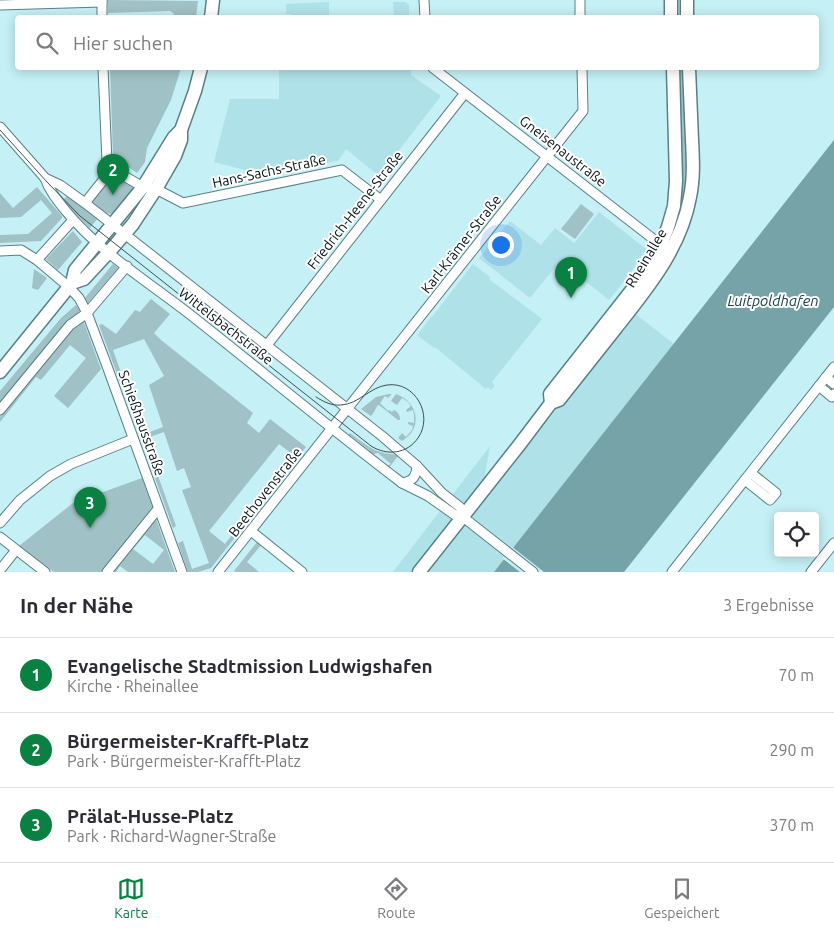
<!DOCTYPE html>
<html lang="de">
<meta charset="utf-8">
<style>
:root{--surface:#fff;--page:#f7f7f7;--text:#2b2b33;--muted:#7c7c81;--line:#e1e1e2;--accent:#0b8043}
body{margin:0;font-family:Ubuntu,sans-serif;background:var(--page);color:var(--text)}
.controls{position:absolute;right:15px;bottom:15px;display:grid;overflow:hidden;border-radius:5px;box-shadow:0 2px 12px #0003}
.controls button{width:45px;height:45px;display:grid;place-items:center;padding:0;border:0;border-bottom:1px solid var(--line);background:var(--surface);color:var(--text);font:25px sans-serif}
.you{position:absolute;left:500px;top:244px;width:18px;height:18px;margin:-12px;border:4px solid #fff;border-radius:50%;background:#1a73e8;box-shadow:0 0 0 8px #1a73e833}
.badge{display:grid;place-items:center;width:32px;height:32px;border-radius:50%;background:var(--accent);color:#fff;font-size:16px;font-weight:700}
.pin{position:absolute;translate:-50% -41px;filter:drop-shadow(0 1px 2px #0008)}
.pin::after{content:'';position:absolute;top:26px;width:18px;height:15px;background:inherit;clip-path:polygon(0 0,100% 0,50% 100%)}
.list{margin:0;padding:0;list-style:none}
h2{display:flex;justify-content:space-between;align-items:center;height:65px;margin:0;padding:0 20px;font-size:21px}
h2 small{font-size:16px;font-weight:400;color:var(--muted)}
.list li{display:grid;grid-template-columns:32px 1fr auto;gap:15px;align-items:center;box-sizing:border-box;height:75px;padding:0 20px;border-top:1px solid var(--line)}
.list b{display:block;font-size:19px;white-space:nowrap}
.list p{margin:0;font-size:16px;white-space:nowrap;color:var(--muted)}
.list em{font-size:16px;font-style:normal;color:var(--muted)}
.icon{flex:none;width:28px;height:28px;fill:none;stroke:currentColor;stroke-width:2;stroke-linecap:round;stroke-linejoin:round}
.map{position:relative;flex:none;width:834px;height:572px;overflow:hidden}
.search{position:absolute;background:var(--surface);box-shadow:0 2px 12px #0003;left:15px;right:15px;top:15px;height:55px;display:flex;align-items:center;gap:12px;box-sizing:border-box;padding:0 18px;border-radius:5px;color:var(--muted);font-size:19px}
.sheet{height:290px;background:var(--surface)}
nav{display:flex;justify-content:space-around;align-items:center;box-sizing:border-box;height:70px;border-top:1px solid var(--line);background:var(--surface);font-size:14px;color:var(--muted)}
nav a{display:grid;justify-items:center;gap:2px}
nav .on{color:var(--accent)}
.map>svg:first-child{display:block}
.built{fill:#afe2e8}
.green{fill:#a0c1c5;fill-rule:evenodd}
.water{fill:#75a3a8}
.pier{fill:#c5f0f5}
.lines{fill:none;stroke-linecap:round;stroke-linejoin:round}
.street-casing{stroke:#598085;stroke-width:11}
.secondary-casing{stroke:#598085;stroke-width:15}
.street{stroke:#fff;stroke-width:9}
.secondary{stroke:#fff;stroke-width:12}
.tram{stroke:#3c5255;stroke-width:1}
.labels{text-anchor:middle;stroke-width:4;stroke-linejoin:round;paint-order:stroke}
.street-label{font-size:14px;fill:#031012;stroke:#fff}
.water-label{font-size:15px;font-style:italic;fill:#184348;stroke:#fff}
</style>
<div class="map">
<svg width="834" height="572" viewBox="0 0 834 572">
<rect width="100%" height="100%" fill="#c5f0f5"/>
<!-- built -->
<g class="built">
<path d="M329,2v15h-38v-3h-5v-10z"/>
<path d="M393,2h12l4,3v12h-15z"/>
<path d="M279,68h132v7l30,21 -62,80 -33,-27 -8,12 -78,13 -46,-12 16,-63h49z"/>
<path d="M599,212l47,37 -17,26 -20,25 -49,-39 -30,37 -51,-40 31,-37 31,24 14,-17 19,15z"/>
<path d="M473,264l17,13 -1,2 53,40 -50,63 3,4 -4,4 -3,-3 -2,2 -51,-42 -1,1 -17,-13 14,-18h1z"/>
<path d="M633,312l41,32 -180,228h-101l97,-126 -11,62z"/>
</g>
<!-- green -->
<g class="green">
<path d="M108,0l90,1 -2,16 -20,1 -3,-5 -3,-2 -62,2z"/>
<path d="M110,68h71l-10,32 -24,48 -2,14 -8,11 -24,-17z"/>
<path d="M677,68h9l4,102 -12,58 -42,63 37,-65z"/>
<path d="M114,179c7,0 15,3 19,9l-1,4 -17,21c-9,3 -18,-4 -23,-11l1,-3 13,-17z"/>
<path d="M37,187l25,29v2l-21,23 -41,2v-8l28,-1 24,-21 -11,-13 -20,17 -21,1v-25l13,15z"/>
<path d="M68,195l30,23 -8,10 -28,-27z"/>
<path d="M581,204l13,10 -19,25 -14,-10z"/>
<path d="M73,231l9,11 -24,28 -12,-11z"/>
<path d="M113,264l5,4 -30,35 -4,-4z"/>
<path d="M34,269l13,9 -9,12 -6,-2z"/>
<path d="M151,299l19,15 -16,19 7,7 92,73 -6,10 12,10 11,-14 36,28 -9,11 -18,-14 -70,87 16,13 23,-30 3,3 -40,51 -13,4h-10l-10,-29 5,-2 9,28 17,-6 -27,-73 9,-3 -7,-19 -7,3 -13,-39 -20,7 -2,-4 21,-8 -14,-42 15,-9 -20,-37 -31,11 11,31 -4,1 -21,-57 3,-1 14,10 19,-24 5,2z"/>
<path d="M76,305l4,6 -16,16 -64,76v-12l61,-73z"/>
<path d="M83,320l18,49 -33,39 -14,-12 32,-38 -16,-13 -29,35 -5,-3 -36,45v-5l75,-92z"/>
<path d="M389,394h3l-4,4 -3,-2 -5,7 8,8 1,-1 3,2 2,-2c4,2 6,5 6,10h-2l-19,-15h-1c-3,4 -4,8 -7,11l-10,-7 15,-12z"/>
<path d="M396,394c23,8 27,35 6,47l-4,-3 4,-5 4,4 6,-7 1,-4 -5,-2v-2l6,1v-8l-1,-5 -6,2 -1,-2 5,-4 -3,-4 -6,-4 -5,7 -6,-4z"/>
<path d="M350,433c16,12 28,23 50,21l4,4 -2,1 -4,-3 -10,13 -4,-2 7,-3 -13,-11 -9,2 -2,-2 2,-3 -18,-14 -3,3 -1,-2z"/>
<path d="M158,476l18,50 -3,2 -18,-50z"/>
<path d="M142,478l12,31 -51,63h-49l-35,-26 54,-43z"/>
<path d="M156,519l19,53h-47l-8,-6 -4,6h-3zM145,535l19,15 -11,14 -20,-15z"/>
<path d="M258,541l4,3 -15,18 12,10h-23l-2,-1z"/>
</g>
<!-- water -->
<path class="water" d="M834,140v167l-210,265h-130z"/>
<!-- pier -->
<path class="pier" d="M511,546l33,26h-24l-18,-14z"/>
<g class="lines">
<!-- street casing -->
<g class="street-casing">
<g id="street">
<path d="M102,0v18"/>
<path d="M424,0l1,18"/>
<path d="M580,0v18"/>
<path d="M0,5l102,-3"/>
<path d="M103,68l4,94 5,7 31,18 13,2 27,14 159,-33 39,30"/>
<path d="M433,68l228,177"/>
<path d="M0,127l45,51 15,7 25,18 297,233 35,30 25,27 18,14 3,10"/>
<path d="M45,178c4,12 12,22 20,32 34,42 85,73 127,106 71,56 139,113 210,167l26,13 27,19 8,2 70,55"/>
<path d="M85,203l27,-34"/>
<path d="M0,251l21,-1 16,10 32,27 10,11 8,15 20,53 75,206"/>
<path d="M37,260l36,-40"/>
<path d="M267,345l198,-252"/>
<path d="M826,377l8,7"/>
<path d="M819,386l13,11 2,-3"/>
<path d="M0,410l70,-85 17,-12 40,-47"/>
<path d="M745,480l25,20 6,-7 -25,-20"/>
<path d="M402,483c11,-2 14,-6 15,-17"/>
<path d="M0,523l20,-23 30,-24 21,-12 62,-25"/>
<path d="M251,531l51,41"/>
<path d="M0,537l45,35"/>
<path d="M0,570l16,-20"/>
<path d="M107,572l51,-63"/>
<path d="M218,572l365,-461 -1,-43"/>
<path d="M672,572l162,-205"/>
<path d="M811,572l23,-29"/>
</g>
</g>
<!-- secondary casing -->
<g class="secondary-casing">
<g id="secondary">
<path d="M671,0v18"/>
<path d="M687,0v18"/>
<path d="M211,18l2,-18"/>
<path d="M72,283l12,-4 25,-27 24,-28 23,-35 19,-33 6,-16v-10l14,-39 6,-23"/>
<path d="M0,372l72,-89 3,-13 68,-83 31,-50 7,-7"/>
<path d="M551,403l-1,-9 96,-122 15,-27 7,-18 6,-21 2,-25 -3,-113"/>
<path d="M419,572l101,-128 31,-41 8,-3c19,-24 38,-48 57,-72 31,-39 65,-80 74,-131 4,-19 3,-38 2,-57 -1,-24 -2,-48 -3,-72"/>
</g>
</g>
<!-- street -->
<use href="#street" class="street"/>
<!-- secondary -->
<use href="#secondary" class="secondary"/>
<!-- tram -->
<path class="tram" d="M0,130l47,52 33,34 291,230c16,10 36,8 47,-8 16,-23 -3,-57 -31,-53 -17,2 -28,19 -46,20 -9,1 -17,-3 -25,-8"/>
</g>
<g class="labels">
<!-- street labels -->
<g class="street-label">
<text transform="translate(563 151) rotate(38)" y="5">Gneisenaustraße</text>
<text transform="translate(269 171) rotate(-12)" y="5">Hans-Sachs-Straße</text>
<text transform="translate(355 210) rotate(-52)" y="5">Friedrich-Heene-Straße</text>
<text transform="translate(461 244) rotate(-52)" y="5">Karl-Krämer-Straße</text>
<text transform="translate(646 258) rotate(-59)" y="5">Rheinallee</text>
<text transform="translate(226 326) rotate(38)" y="5">Wittelsbachstraße</text>
<text transform="translate(142 423) rotate(70)" y="5">Schießhausstraße</text>
<text transform="translate(265 492) rotate(-52)" y="5">Beethovenstraße</text>
</g>
<!-- water labels -->
<g class="water-label">
<text x="773" y="306">Luitpoldhafen</text>
</g>
</g>
</svg>
<div class="controls">
<button><svg class="icon" aria-label="locate" viewBox="0 0 24 24"><circle cx="12" cy="12" r="6"/><path d="M12 2v4M12 18v4M2 12h4M18 12h4"/></svg></button>
</div>
<div class="you"></div>
<div class="pin badge" style="left:571px;top:298px">1</div>
<div class="pin badge" style="left:113px;top:195px">2</div>
<div class="pin badge" style="left:90px;top:528px">3</div>
<div class="search"><svg class="icon" aria-label="search" viewBox="0 0 24 24"><circle cx="10" cy="10" r="6"/><path d="M15 15l6 6"/></svg>Hier suchen</div>
</div>
<section class="sheet">
<h2>In der Nähe<small>3 Ergebnisse</small></h2>
<ul class="list">
<li><span class="badge">1</span><div><b>Evangelische Stadtmission Ludwigshafen</b><p>Kirche · Rheinallee</p></div><em>70 m</em></li>
<li><span class="badge">2</span><div><b>Bürgermeister-Krafft-Platz</b><p>Park · Bürgermeister-Krafft-Platz</p></div><em>290 m</em></li>
<li><span class="badge">3</span><div><b>Prälat-Husse-Platz</b><p>Park · Richard-Wagner-Straße</p></div><em>370 m</em></li>
</ul>
</section>
<nav>
<a class="on"><svg class="icon" aria-label="map" viewBox="0 0 24 24"><path d="M3 6l6-2 6 2 6-2v14l-6 2-6-2-6 2zM9 4v14M15 6v14"/></svg>Karte</a>
<a><svg class="icon" aria-label="directions" viewBox="0 0 24 24"><path d="M12 3l9 9-9 9-9-9zM9 14v-3h6M13 9l2 2-2 2"/></svg>Route</a>
<a><svg class="icon" aria-label="saved" viewBox="0 0 24 24"><path d="M7 4h10v16l-5-4-5 4z"/></svg>Gespeichert</a>
</nav>
